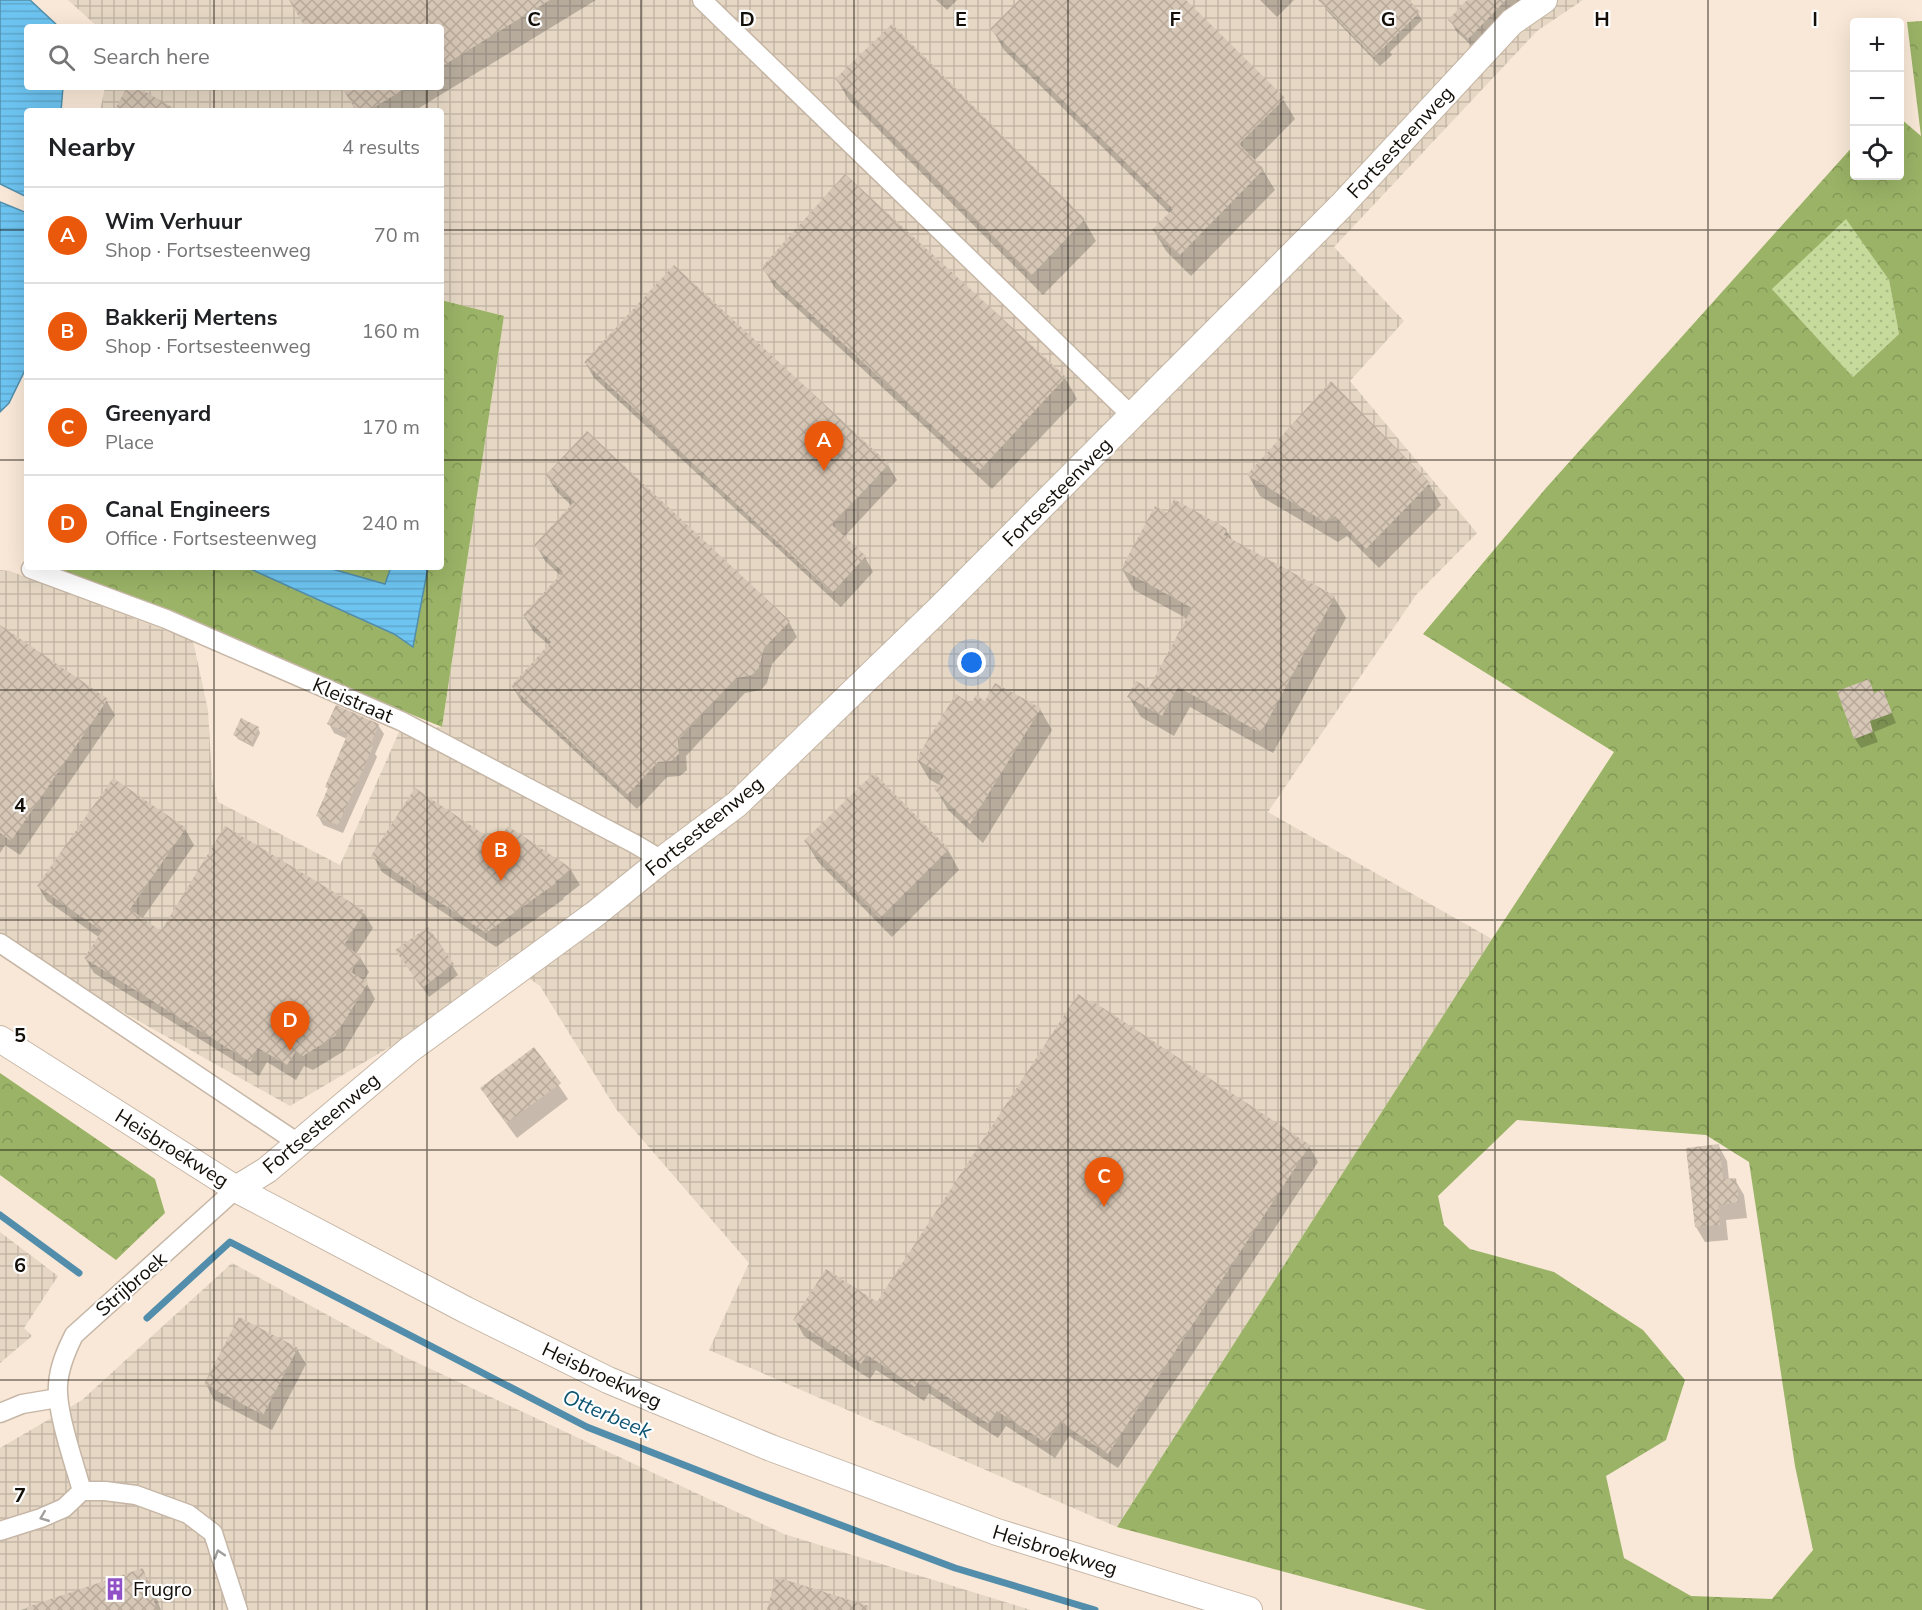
<!DOCTYPE html>
<meta charset="utf-8">
<style>
:root{--surface:#fff;--page:#f6f6f6;--text:#202124;--muted:#757577;--line:#e0e0e0;--accent:#ea580c}
body{margin:0;font-family:"Nunito Sans",sans-serif;background:var(--page);color:var(--text)}
.controls{position:absolute;right:18px;top:18px;display:grid;overflow:hidden;border-radius:6px;box-shadow:0 6px 24px #0002}
.controls button{width:54px;height:54px;display:grid;place-items:center;padding:0;border:0;border-bottom:2px solid var(--line);background:var(--surface);color:var(--text);font:30px sans-serif}
.you{position:absolute;left:972px;top:663px;width:21px;height:21px;margin:-15px;border:4px solid #fff;border-radius:50%;background:#1a73e8;box-shadow:0 0 0 9px #1a73e833}
.badge{display:grid;place-items:center;width:39px;height:39px;border-radius:50%;background:var(--accent);color:#fff;font-size:20px;font-weight:700}
.pin{position:absolute;translate:-50% -50px;filter:drop-shadow(0 2px 3px #0008)}
.pin::after{content:'';position:absolute;top:32px;width:21px;height:18px;background:inherit;clip-path:polygon(0 0,100% 0,50% 100%)}
.list{margin:0;padding:0;list-style:none}
h2{display:flex;justify-content:space-between;align-items:center;height:78px;margin:0;padding:0 24px;font-size:26px}
h2 small{font-size:20px;font-weight:400;color:var(--muted)}
.list li{display:grid;grid-template-columns:39px 1fr auto;gap:18px;align-items:center;box-sizing:border-box;height:96px;padding:0 24px;border-top:2px solid var(--line)}
.list b{display:block;font-size:22px;white-space:nowrap}
.list p{margin:0;font-size:20px;white-space:nowrap;color:var(--muted)}
.list em{font-size:20px;font-style:normal;color:var(--muted)}
.icon{flex:none;width:33px;height:33px;fill:none;stroke:currentColor;stroke-width:2;stroke-linecap:round;stroke-linejoin:round}
.map{position:relative;flex:none;width:1922px;height:1610px;overflow:hidden}
.search{position:absolute;background:var(--surface);box-shadow:0 6px 24px #0002;left:24px;top:24px;width:420px;height:66px;display:flex;align-items:center;gap:15px;box-sizing:border-box;padding:0 21px;border-radius:6px;color:var(--muted);font-size:22px}
.panel{position:absolute;background:var(--surface);box-shadow:0 6px 24px #0002;left:24px;top:108px;width:420px;height:462px;border-radius:6px}
.map>svg:first-child{display:block}
.industrial{fill:url(#industrial-grid)}
.grass{fill:url(#grass-dots)}
.forest{fill:url(#forest-crowns);fill-rule:evenodd}
.water{fill:url(#water-rules);stroke:#528eab;stroke-width:1.5}
.shadow{fill:#0003}
.lines{fill:none;stroke-linecap:round;stroke-linejoin:round}
.stream{stroke:#528eab;stroke-width:7}
.building{fill:url(#building-cross-hatch)}
.street-casing{stroke:#c6b6a6;stroke-width:21}
.secondary-casing{stroke:#c6b6a6;stroke-width:28}
.street{stroke:#fff;stroke-width:18}
.secondary{stroke:#fff;stroke-width:26}
.oneway{stroke:#a19f9d}
.grid{fill:none;stroke:#140f09;stroke-width:1.5;stroke-opacity:0.55}
.labels{text-anchor:middle;stroke-width:4.5;stroke-linejoin:round;paint-order:stroke}
.street-label{font-size:20px;fill:#140f09;stroke:#fff}
.poi-label{font-size:20px;fill:#140f09;stroke:#fff;text-anchor:start}
.water-label{font-size:21px;font-style:italic;fill:#0d5572;stroke:#fff}
.grid-label{font-size:20px;text-anchor:middle;font-weight:bold;fill:#140f09;stroke:#fff;stroke-width:4.5;stroke-linejoin:round;paint-order:stroke}
</style>
<div class="map">
<svg width="1922" height="1610" viewBox="0 0 1922 1610">
<defs>
<pattern id="industrial-grid" width="8" height="8" patternUnits="userSpaceOnUse" patternTransform="scale(1.5)"><rect width="8" height="8" fill="#e5d7c4"/><path d="M0 4h8M4 0v8" fill="none" stroke="#c4b7a7"/></pattern>
<pattern id="grass-dots" width="8" height="8" patternUnits="userSpaceOnUse" patternTransform="scale(1.5)"><rect width="8" height="8" fill="#c5da9b"/><path d="M2 2h.1M6 6h.1" fill="none" stroke="#a8ba84" stroke-width="1.8" stroke-linecap="round"/></pattern>
<pattern id="forest-crowns" width="20" height="18" patternUnits="userSpaceOnUse" patternTransform="scale(1.5)"><rect width="20" height="18" fill="#9ab366"/><path d="M2 6a3 3 0 1 1 6 0M12 15a3 3 0 1 1 6 0" fill="none" stroke="#849957"/></pattern>
<pattern id="water-rules" width="6" height="5" patternUnits="userSpaceOnUse" patternTransform="scale(1.5)"><rect width="6" height="5" fill="#6dc4f1"/><path d="M0 2.5h6" fill="none" stroke="#5ea7cd"/></pattern>
<pattern id="building-cross-hatch" width="8" height="8" patternUnits="userSpaceOnUse" patternTransform="scale(1.5)"><rect width="8" height="8" fill="#d6c6b5"/><path d="M0 0l8 8M0 8l8-8" fill="none" stroke="#b7a99a"/></pattern>
</defs>
<rect width="100%" height="100%" fill="#f9e8d7"/>
<!-- industrial -->
<g class="industrial">
<path d="M68,0h1515l-46,31 -203,216 70,74 -54,60 127,152 -61,62 -148,217 224,127 -375,588 -408,-177 40,-87 -133,-154 -76,-123 -35,-25 -98,76 -117,69 -290,-163v-373l10,1 183,70 15,69 4,69 6,23 122,63 59,-133 43,-5 62,-411 -63,-16v-189h-341l5,-24h336v-60h-343z"/>
<path d="M0,1232l58,44 -34,52 8,8 -32,27z"/>
<path d="M232,1263l173,94 379,177 247,76h-1031v-162l82,-48z"/>
</g>
<!-- grass -->
<path class="grass" d="M1846,218l43,62 10,54 -46,43 -81,-88z"/>
<!-- forest -->
<g class="forest">
<path d="M1922,21v1589h-495l-310,-83 375,-588 122,-187 -191,-118 123,-146 308,-343v31h46v-58l21,18 -14,-114zM1846,219l43,61 10,54 -46,43 -81,-88zM1517,1120l189,15 43,27 46,304 18,84 -41,49 -81,-3 -67,-38 -18,-82 60,-36 19,-60 -42,-50 -89,-58 -84,-23 -26,-24 -6,-29z"/>
<path d="M441,300l63,16 -62,411 -388,-160h192l148,67 19,13 15,-80h13z"/>
<path d="M325,567h66l-6,17z"/>
<path d="M0,1073l155,106 10,34 -49,47 -116,-85z"/>
</g>
<!-- water -->
<g class="water">
<path d="M0,0h30l29,27h-32v60h36l-2,24h-34v86l-27,-13z"/>
<path d="M0,202l27,11v153l-18,37 -9,9z"/>
<path d="M246,567h79l60,17 6,-17h37l-15,80 -19,-13z"/>
</g>
<!-- shadow -->
<g class="shadow">
<path d="M290,0h306l-182,111h-57l-14,-24h98v-60h-135z"/>
<path d="M936,0h21l-10,10z"/>
<path d="M1021,0h162l100,99 12,20 -41,42 9,9 12,20 -84,86 -25,-25 -12,-20 16,-17 -166,-164 -12,-21z"/>
<path d="M1260,0h34l-17,17z"/>
<path d="M1324,0h83l9,10 6,10 -32,32 2,3 -12,11 -52,-54 -6,-10z"/>
<path d="M1474,0h55l-55,48 -18,-17 -5,-10z"/>
<path d="M892,26l192,194 12,21 -53,54 -194,-195 -12,-20z"/>
<path d="M845,176l220,202 12,21 -85,90 -217,-201 -12,-20z"/>
<path d="M585,362l303,103 9,15 -53,57 21,20 8,15 -32,35 -247,-229z"/>
<path d="M1248,475l181,9 12,21 -62,63 -32,-32 -9,6 -78,-46z"/>
<path d="M547,476l242,146 8,15 -25,27 -5,19 -6,7 -16,3 -59,63 1,14 -7,6 -13,1 -30,32 -116,-108 -9,-15 38,-40 -17,-15 -9,-15 37,-40 -16,-15 -9,-16 36,-39 -16,-15z"/>
<path d="M1168,515l58,15 7,11 101,56 12,21 -73,135 -83,-46 -16,29 -33,-19 -12,-20 20,-7 39,-71 -54,-29 -12,-21z"/>
<path d="M0,627l106,73 9,15 -95,140 -15,-10 -5,8z"/>
<path d="M1868,681l7,13 8,-3 13,32 -22,9 4,10 -17,6 -6,-9 -17,-47z"/>
<path d="M985,703l55,6 12,21 -69,113 -35,-33 -12,-21 3,-4 -10,-6 -12,-20z"/>
<path d="M329,724l49,1 6,9 -9,20 2,3 -34,76 -20,-8 -5,-9 11,-26 -2,-3 20,-48 -13,-6z"/>
<path d="M258,728l2,5 -7,14 -15,-8 -3,-4z"/>
<path d="M185,829l9,16 -52,74 19,14 203,-20 9,15 -17,26 4,3 9,15 -6,10 4,2 8,15 -31,52 -31,19 -9,-4 -8,14 -29,-18 -8,14 -165,-103 -9,-15 15,-20 -53,-37 -9,-15z"/>
<path d="M508,829l63,41 9,15 -17,13 1,1 -68,48 -114,-75 -9,-16 125,-11z"/>
<path d="M806,842l142,8 11,20 -67,67 -74,-75z"/>
<path d="M397,951l55,14 6,10 -29,22z"/>
<path d="M534,1049l34,50 -51,39 -26,-35 -9,-15z"/>
<path d="M1718,1145l9,16 2,19h6l9,15 3,23 -21,2 2,20 -23,2 -9,-15 -9,-78z"/>
<path d="M1309,1146l9,16 -200,306 -49,-32 -14,22 -49,-32 -8,12 -69,-45 -5,8 -48,-31 -6,9 -66,-43 -9,-16 82,-16z"/>
<path d="M297,1349l9,15 -34,66 -58,-30 -8,-16z"/>
<path d="M142,1570l12,21 7,19h-140z"/>
</g>
<g class="lines">
<!-- stream -->
<g class="stream">
<path d="M0,1215l79,58"/>
<path d="M147,1318l83,-76 357,185 171,67 197,74 140,42"/>
</g>
</g>
<!-- building -->
<g class="building">
<path d="M289,0h261l-109,67v-40h-136z"/>
<path d="M1019,0h167l99,98 -46,46 25,25 -85,87 -27,-26 21,-21 -183,-180z"/>
<path d="M1318,0h91l11,12 -46,45z"/>
<path d="M1467,0h39l-38,39 -20,-19z"/>
<path d="M892,24l193,195 -54,57 -196,-197z"/>
<path d="M127,87h10l42,24h-65z"/>
<path d="M342,87h66l-40,24h-12z"/>
<path d="M845,174l221,203 -86,93 -219,-202z"/>
<path d="M674,265l215,199 -57,61 34,31 -34,37 -248,-231z"/>
<path d="M1331,381l99,102 -64,66 -31,-33 -10,6 -78,-47z"/>
<path d="M587,431l203,190 -26,27 -5,19 -6,8 -17,3 -58,62 1,14 -8,7 -13,1 -31,33 -116,-109 40,-44 -28,-27 40,-43 -29,-27 40,-43 -29,-26z"/>
<path d="M1174,499l53,30 -3,6 111,61 -74,137 -83,-46 -16,29 -35,-19 9,-16 13,7 43,-80 -71,-39 34,-63 12,7z"/>
<path d="M0,625l108,74 -97,142 -11,-8z"/>
<path d="M1869,679l5,14 9,-4 9,24 -22,8 3,11 -19,7 -17,-48z"/>
<path d="M995,683l46,25 -71,116 -36,-35 10,-13 -28,-17 40,-65 15,10 5,-9 9,6z"/>
<path d="M336,705l43,19 -9,22 3,1 -35,78 -22,-9 12,-28 -3,-1 23,-54 -21,-9z"/>
<path d="M241,718l18,9 -8,17 -18,-9z"/>
<path d="M874,773l75,76 -69,69 -76,-77z"/>
<path d="M113,778l73,50 -56,81 31,22 64,-105 140,85 -21,34 17,11 -10,16 17,11 -33,53 -32,20 -7,-5 -9,14 -29,-17 -8,14 -166,-104 18,-27 -65,-45z"/>
<path d="M415,788l82,55 11,-17 64,43 -17,13 1,1 -70,50 -115,-77z"/>
<path d="M428,927l26,37 -32,24 -27,-38z"/>
<path d="M1078,994l12,8 1,-2 219,145 -202,309 -48,-32 -14,21 -49,-32 -8,13 -69,-45 -5,8 -48,-32 -6,9 -68,-44 33,-51 51,33z"/>
<path d="M534,1047l27,36 -54,40 -27,-35z"/>
<path d="M1719,1144l4,35 13,-1 3,24 -21,3 2,20 -25,2 -9,-79z"/>
<path d="M239,1317l59,31 -35,67 -59,-31z"/>
<path d="M143,1568l14,42h-130v-3z"/>
<path d="M776,1577l93,29 -1,4h-101z"/>
</g>
<g class="lines">
<!-- street casing -->
<g class="street-casing">
<g id="street">
<path d="M702,0l430,416"/>
<path d="M31,569l135,50 235,102 234,123 27,16"/>
<path d="M0,943l298,200"/>
<path d="M0,1413l22,-9 36,-6"/>
<path d="M82,1491c-8,-28 -26,-80 -24,-106 1,-18 8,-34 16,-50l162,-146"/>
<path d="M0,1531l41,-13 23,-10 18,-17h23l31,4 52,19 25,19 25,77"/>
</g>
</g>
<!-- secondary casing -->
<g class="secondary-casing">
<g id="secondary">
<path d="M0,1039l236,150 230,121 142,70 163,68 226,84 252,78"/>
<path d="M236,1189l31,-19 142,-120 186,-136 67,-54 75,-56 202,-195 402,-403 171,-184 32,-22"/>
</g>
</g>
<!-- street -->
<use href="#street" class="street"/>
<!-- secondary -->
<use href="#secondary" class="secondary"/>
</g>
<!-- one-way arrows -->
<defs><path id="oneway-chevron" d="M-2-3.5L2.5 0L-2 3.5" fill="none" stroke-width="1.6" stroke-linecap="round" stroke-linejoin="round" transform="scale(1.5)"/></defs>
<g class="oneway">
<use href="#oneway-chevron" transform="translate(44 1517) rotate(158)"/>
<use href="#oneway-chevron" transform="translate(219 1554) rotate(-108)"/>
</g>
<!-- grid -->
<path class="grid" d="M214,0v27M427,0v27M641,0v1610M854,0v1610M1068,0v1610M1281,0v1610M1495,0v1610M1708,0v1610M214,87v24M427,87v24M0,230h27M441,230h1481M0,460h27M441,460h1481M214,567v1043M427,567v1043M0,690h1922M0,920h1922M0,1150h1922M0,1380h1922"/>
<!-- icons -->
<defs>
<g id="building-bare" transform="scale(1.8)"><path d="M-4-6H4V6H1V3H-1V6H-4ZM-2.5-4.3h1.7v1.8h-1.7ZM.8-4.3h1.7v1.8H.8ZM-2.5-1h1.7V.8h-1.7ZM.8-1h1.7V.8H.8Z" fill="#9151c6" stroke="#fff" stroke-width="2.5" paint-order="stroke"/></g>
</defs>
<g fill-rule="evenodd">
<use href="#building-bare" x="115" y="1589"/>
</g>
<g class="labels">
<!-- street labels -->
<g class="street-label">
<text transform="translate(1400 142) rotate(-47)" y="7">Fortsesteenweg</text>
<text transform="translate(1057 492) rotate(-45)" y="7">Fortsesteenweg</text>
<text transform="translate(353 700) rotate(23)" y="7">Kleistraat</text>
<text transform="translate(704 826) rotate(-39)" y="7">Fortsesteenweg</text>
<text transform="translate(321 1123) rotate(-40)" y="7">Fortsesteenweg</text>
<text transform="translate(172 1148) rotate(32)" y="7">Heisbroekweg</text>
<text transform="translate(131 1284) rotate(-41)" y="7">Strijbroek</text>
<text transform="translate(602 1375) rotate(25)" y="7">Heisbroekweg</text>
<text transform="translate(1055 1550) rotate(17)" y="7">Heisbroekweg</text>
</g>
<!-- poi labels -->
<g class="poi-label">
<text x="133" y="1596">Frugro</text>
</g>
<!-- water labels -->
<g class="water-label">
<text transform="translate(607 1414) rotate(23)" y="7">Otterbeek</text>
</g>
</g>
<g class="grid-label">
<text x="534" y="26">C</text>
<text x="747" y="26">D</text>
<text x="961" y="26">E</text>
<text x="1175" y="26">F</text>
<text x="1388" y="26">G</text>
<text x="1602" y="26">H</text>
<text x="1815" y="26">I</text>
<text x="20" y="812">4</text>
<text x="20" y="1042">5</text>
<text x="20" y="1272">6</text>
<text x="20" y="1502">7</text>
</g>
</svg>
<div class="controls">
<button>+</button>
<button>−</button>
<button><svg class="icon" aria-label="locate" viewBox="0 0 24 24"><circle cx="12" cy="12" r="6"/><path d="M12 2v4M12 18v4M2 12h4M18 12h4"/></svg></button>
</div>
<div class="you"></div>
<div class="pin badge" style="left:824px;top:471px">A</div>
<div class="pin badge" style="left:501px;top:881px">B</div>
<div class="pin badge" style="left:1104px;top:1207px">C</div>
<div class="pin badge" style="left:290px;top:1051px">D</div>
<div class="search"><svg class="icon" aria-label="search" viewBox="0 0 24 24"><circle cx="10" cy="10" r="6"/><path d="M15 15l6 6"/></svg>Search here</div>
<section class="panel">
<h2>Nearby<small>4 results</small></h2>
<ul class="list">
<li><span class="badge">A</span><div><b>Wim Verhuur</b><p>Shop · Fortsesteenweg</p></div><em>70 m</em></li>
<li><span class="badge">B</span><div><b>Bakkerij Mertens</b><p>Shop · Fortsesteenweg</p></div><em>160 m</em></li>
<li><span class="badge">C</span><div><b>Greenyard</b><p>Place</p></div><em>170 m</em></li>
<li><span class="badge">D</span><div><b>Canal Engineers</b><p>Office · Fortsesteenweg</p></div><em>240 m</em></li>
</ul>
</section>
</div>
